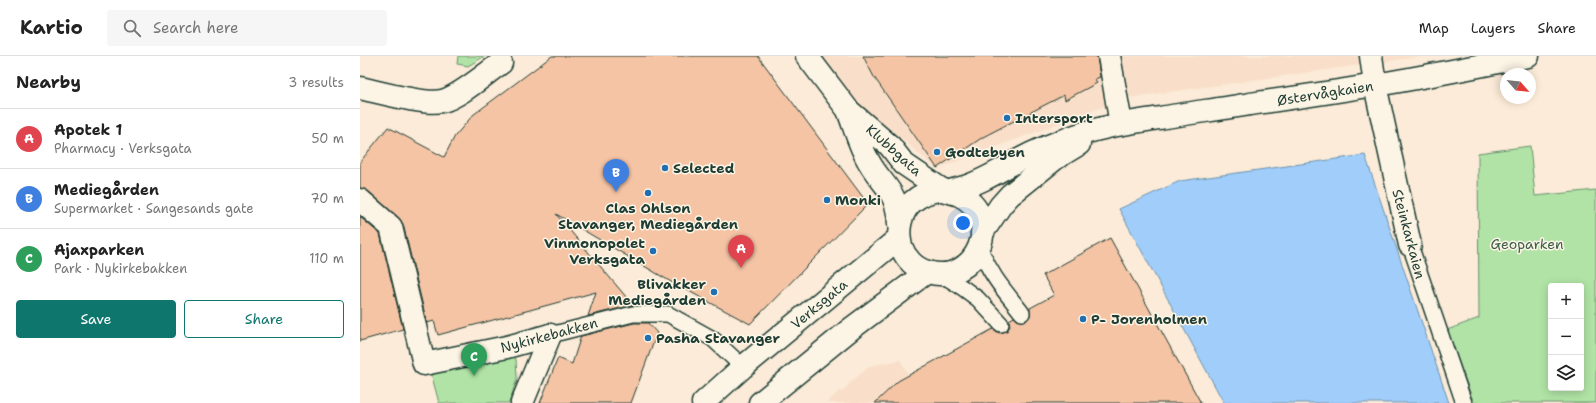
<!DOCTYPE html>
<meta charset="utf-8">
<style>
:root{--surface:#fff;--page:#f6f6f6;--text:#222;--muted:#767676;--line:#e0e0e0;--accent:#0f766e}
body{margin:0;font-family:"Shantell Sans",sans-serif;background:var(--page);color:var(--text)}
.controls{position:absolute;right:12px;bottom:12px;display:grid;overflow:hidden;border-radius:4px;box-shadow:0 2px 10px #0003}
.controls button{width:36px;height:36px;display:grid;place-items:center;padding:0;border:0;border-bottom:1px solid var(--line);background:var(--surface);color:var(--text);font:20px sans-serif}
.compass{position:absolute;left:1140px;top:12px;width:36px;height:36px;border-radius:50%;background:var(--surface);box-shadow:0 2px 10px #0003;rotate:117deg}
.you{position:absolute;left:603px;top:167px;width:14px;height:14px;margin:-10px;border:3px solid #fff;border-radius:50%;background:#1a73e8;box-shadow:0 0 0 6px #1a73e833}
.badge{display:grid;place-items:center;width:26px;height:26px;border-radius:50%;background:var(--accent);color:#fff;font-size:13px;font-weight:700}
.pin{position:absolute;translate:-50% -33px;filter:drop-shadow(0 1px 2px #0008)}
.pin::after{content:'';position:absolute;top:21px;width:14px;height:12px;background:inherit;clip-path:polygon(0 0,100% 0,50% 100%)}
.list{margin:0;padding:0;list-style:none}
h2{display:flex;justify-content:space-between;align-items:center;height:52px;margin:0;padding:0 16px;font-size:17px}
h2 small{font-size:13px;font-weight:400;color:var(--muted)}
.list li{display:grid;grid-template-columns:26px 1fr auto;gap:12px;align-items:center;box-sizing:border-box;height:60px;padding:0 16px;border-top:1px solid var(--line)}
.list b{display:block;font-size:15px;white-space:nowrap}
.list p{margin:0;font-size:13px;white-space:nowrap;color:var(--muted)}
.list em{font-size:13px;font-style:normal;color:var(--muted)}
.actions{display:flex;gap:8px;padding:12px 16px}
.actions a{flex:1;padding:9px 0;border:1px solid var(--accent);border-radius:4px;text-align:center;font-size:14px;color:var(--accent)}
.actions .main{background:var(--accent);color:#fff}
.icon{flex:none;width:22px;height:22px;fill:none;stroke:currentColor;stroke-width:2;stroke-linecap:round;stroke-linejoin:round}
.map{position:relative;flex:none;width:1236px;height:347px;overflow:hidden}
header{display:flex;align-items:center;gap:24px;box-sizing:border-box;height:56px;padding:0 20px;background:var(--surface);border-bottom:1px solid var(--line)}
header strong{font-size:19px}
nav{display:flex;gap:22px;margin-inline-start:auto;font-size:14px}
.search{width:280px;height:36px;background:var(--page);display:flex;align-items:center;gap:10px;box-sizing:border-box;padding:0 14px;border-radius:4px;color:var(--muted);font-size:15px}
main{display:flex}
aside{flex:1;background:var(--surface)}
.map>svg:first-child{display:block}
.built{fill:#f9dfc9}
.green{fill:#b0e3a5;stroke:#68906c;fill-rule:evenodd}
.water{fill:#a1cdfb;stroke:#6d93ab}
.building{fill:#f5c4a5;stroke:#1f3d34}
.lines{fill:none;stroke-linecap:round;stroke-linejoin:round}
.lane-casing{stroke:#1f3d34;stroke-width:18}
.street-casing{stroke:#1f3d34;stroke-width:25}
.secondary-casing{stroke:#1f3d34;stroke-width:25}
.lane{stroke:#fcf5e5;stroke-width:15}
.street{stroke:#fcf5e5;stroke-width:22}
.secondary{stroke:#fcf5e5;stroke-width:22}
.poi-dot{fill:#1f6fb2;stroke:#fcf5e5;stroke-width:1.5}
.labels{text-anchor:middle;stroke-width:3;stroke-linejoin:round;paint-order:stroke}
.street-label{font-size:14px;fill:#1f3d34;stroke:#fcf5e5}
.poi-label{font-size:14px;font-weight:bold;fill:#1f3d34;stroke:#fcf5e5;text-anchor:start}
.park-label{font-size:14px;fill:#3c5e4b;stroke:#fcf5e5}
</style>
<header>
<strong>Kartio</strong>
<div class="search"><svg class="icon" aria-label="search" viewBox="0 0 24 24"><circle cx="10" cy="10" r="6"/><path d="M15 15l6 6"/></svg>Search here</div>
<nav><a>Map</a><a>Layers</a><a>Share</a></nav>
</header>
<main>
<aside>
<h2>Nearby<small>3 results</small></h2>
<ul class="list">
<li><span class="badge" style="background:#e0444e">A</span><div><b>Apotek 1</b><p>Pharmacy · Verksgata</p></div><em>50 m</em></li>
<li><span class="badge" style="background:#3f7fe0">B</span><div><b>Mediegården</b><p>Supermarket · Sangesands gate</p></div><em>70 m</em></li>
<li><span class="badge" style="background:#2e9e5b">C</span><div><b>Ajaxparken</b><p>Park · Nykirkebakken</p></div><em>110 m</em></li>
</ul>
<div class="actions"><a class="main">Save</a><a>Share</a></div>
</aside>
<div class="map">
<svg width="1236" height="347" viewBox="0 0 1236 347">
<rect width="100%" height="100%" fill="#fbebd8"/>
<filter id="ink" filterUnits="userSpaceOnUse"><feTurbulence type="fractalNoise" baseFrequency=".025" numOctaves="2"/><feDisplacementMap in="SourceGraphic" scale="8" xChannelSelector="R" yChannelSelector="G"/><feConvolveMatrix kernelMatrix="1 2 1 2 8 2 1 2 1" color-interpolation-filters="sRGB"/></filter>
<g filter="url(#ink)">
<!-- built -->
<g class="built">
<path d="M447,0h617l-297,42 -190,71 -62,-53 -27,-6z"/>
<path d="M540,304l26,43h-99l13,-13 2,2 8,-9 20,-17z"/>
</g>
<!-- green -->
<g class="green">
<path d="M98,0h27l-17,10 -11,-2z"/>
<path d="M1170,90l5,50 61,-6v213h-122l-27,-73 32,-12 -1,-165zM1191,230h30v102h-30z"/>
<path d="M146,298l10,5 1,20 -8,24h-70l-8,-30z"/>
</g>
<!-- water -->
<path class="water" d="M1005,99l84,248h-225l-105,-194 61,-28z"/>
<!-- building -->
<g class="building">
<path d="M192,0h206l110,148 -118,120 -67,-36v1l-127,-75 77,91 -45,11 8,-24 -158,43 -4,-14 -7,2 -24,-99 -4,-6 -31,-27 -8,-3v-26l28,-35 56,30 11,-21 18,-21z"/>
<path d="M503,0h234l3,21 -5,2 2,4 -32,17 -1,-5 -81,42 -46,31 -63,-91z"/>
<path d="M0,161l20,17 23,95 -43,12z"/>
<path d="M750,182l91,165h-326l23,-22 95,-52 6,4 8,-2 3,-5 -1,-6 5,-3 5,4 8,-1 3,-4v-8l24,-13 -11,-20z"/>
<path d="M274,267h14l9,10 -26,70h-91l18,-45 14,6 9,-28z"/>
</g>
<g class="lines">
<!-- lane casing -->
<g class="lane-casing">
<g id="lane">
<path d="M1050,189l54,158"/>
<path d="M620,192c10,27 24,42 42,65"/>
<path d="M581,218l22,14 15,11 23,25"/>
<path d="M190,279l83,-21h35l45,25 30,28"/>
</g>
</g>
<!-- street casing -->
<g class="street-casing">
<g id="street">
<path d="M749,0l12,68"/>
<path d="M1011,0l4,29 35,160"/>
<path d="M0,32c19,4 65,17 82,13 17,-4 43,-27 59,-38"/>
<path d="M0,144l31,27 33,137 83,-17 43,-12"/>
<path d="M162,347l28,-68"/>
</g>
</g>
<!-- secondary casing -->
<g class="secondary-casing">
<g id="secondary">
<path d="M447,0l41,54 42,36 14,18 37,25"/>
<path d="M489,57c6,16 11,34 20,49 14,25 28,27 30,62"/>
<path d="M586,135c4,1 9,2 13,4 46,21 18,92 -31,77 -13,-3 -23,-14 -27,-26 -4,-16 -1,-33 11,-44 7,-6 18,-11 28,-12 5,-1 3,1 8,1 4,0 9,-2 13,-3 26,-7 49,-25 74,-36 10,-5 21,-9 32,-13 29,-12 62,-16 93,-21 30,-5 60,-9 90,-14 42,-6 83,-12 125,-19 51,-8 102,-19 153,-29"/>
<path d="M622,177l19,-28 9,-10 46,-37 23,-14"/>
<path d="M343,347l40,-36 156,-129"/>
<path d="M400,347l92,-75 75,-56"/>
</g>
</g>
<!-- lane -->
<use href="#lane" class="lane"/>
<!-- street -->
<use href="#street" class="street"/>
<!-- secondary -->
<use href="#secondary" class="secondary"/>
</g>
</g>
<!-- markers -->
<g class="poi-dot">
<circle cx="647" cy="62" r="4"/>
<circle cx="577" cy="96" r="4"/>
<circle cx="305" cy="112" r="4"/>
<circle cx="288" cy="137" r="4"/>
<circle cx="467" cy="144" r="4"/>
<circle cx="293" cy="195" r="4"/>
<circle cx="354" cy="236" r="4"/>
<circle cx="723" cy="263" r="4"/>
<circle cx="288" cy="282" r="4"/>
</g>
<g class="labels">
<!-- street labels -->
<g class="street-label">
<text transform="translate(965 37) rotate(-9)" y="5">Østervågkaien</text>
<text transform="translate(534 94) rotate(42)" y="5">Klubbgata</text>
<text transform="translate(1049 178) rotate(75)" y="5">Steinkarkaien</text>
<text transform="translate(459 248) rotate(-40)" y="5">Verksgata</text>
<text transform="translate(189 279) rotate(-15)" y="5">Nykirkebakken</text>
</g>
<!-- poi labels -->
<g class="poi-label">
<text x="655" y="67">Intersport</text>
<text x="585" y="101">Godtebyen</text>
<text x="313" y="117">Selected</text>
<text x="475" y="149">Monki</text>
<text x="288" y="157" text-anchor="middle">Clas Ohlson<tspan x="288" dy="16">Stavanger, Mediegården</tspan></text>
<text x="285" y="192" text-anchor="end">Vinmonopolet<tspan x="285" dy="16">Verksgata</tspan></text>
<text x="346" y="233" text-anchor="end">Blivakker<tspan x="346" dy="16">Mediegården</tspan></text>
<text x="731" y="268">P- Jorenholmen</text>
<text x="296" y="287">Pasha Stavanger</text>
</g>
<!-- park labels -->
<g class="park-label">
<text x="1167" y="193">Geoparken</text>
</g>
</g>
</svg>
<div class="controls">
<button>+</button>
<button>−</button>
<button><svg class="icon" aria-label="layers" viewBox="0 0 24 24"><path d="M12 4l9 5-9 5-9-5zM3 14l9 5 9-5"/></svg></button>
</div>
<svg class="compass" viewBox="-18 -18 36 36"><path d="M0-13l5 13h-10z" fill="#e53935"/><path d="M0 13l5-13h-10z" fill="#767676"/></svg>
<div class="you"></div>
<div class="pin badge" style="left:381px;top:212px;background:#e0444e">A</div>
<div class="pin badge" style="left:256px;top:136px;background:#3f7fe0">B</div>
<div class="pin badge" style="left:114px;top:320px;background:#2e9e5b">C</div>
</div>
</main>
